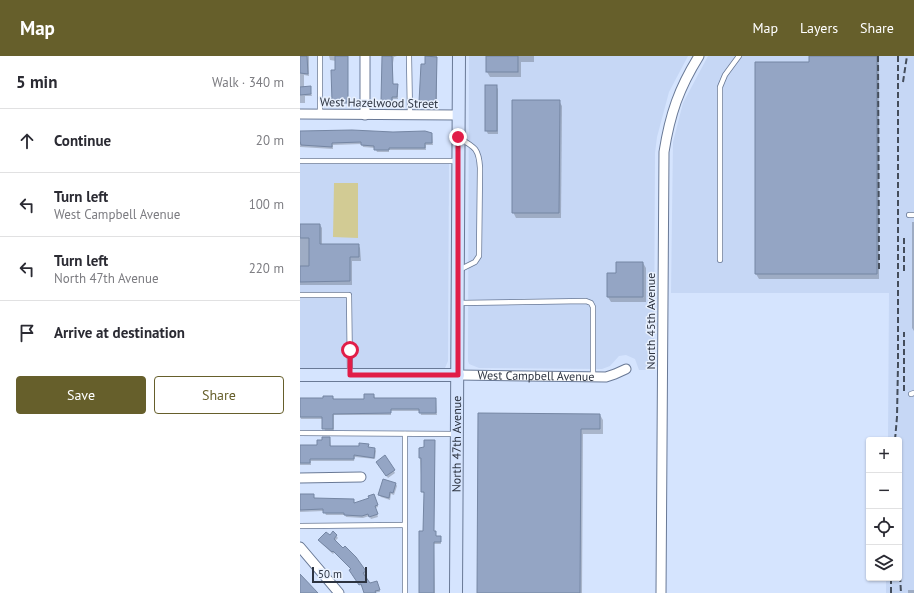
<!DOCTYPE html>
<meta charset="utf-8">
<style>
:root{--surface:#fff;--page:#f2f2f3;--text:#2b2b33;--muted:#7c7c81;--line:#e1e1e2;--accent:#665f2b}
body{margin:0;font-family:"PT Sans",sans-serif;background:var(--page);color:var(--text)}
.controls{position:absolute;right:12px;bottom:12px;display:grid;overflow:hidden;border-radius:4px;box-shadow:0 1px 3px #0004}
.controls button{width:36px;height:36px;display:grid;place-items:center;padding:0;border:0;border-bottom:1px solid var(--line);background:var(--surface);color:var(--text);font:20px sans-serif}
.scale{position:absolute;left:12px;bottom:10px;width:55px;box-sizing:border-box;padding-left:4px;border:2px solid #2c3340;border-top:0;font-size:11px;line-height:14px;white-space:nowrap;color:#2c3340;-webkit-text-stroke:3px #e9f1fe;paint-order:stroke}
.stop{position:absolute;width:12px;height:12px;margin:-9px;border:3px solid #e11d48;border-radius:50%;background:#fff}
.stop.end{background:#e11d48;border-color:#fff;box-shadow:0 1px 4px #0008}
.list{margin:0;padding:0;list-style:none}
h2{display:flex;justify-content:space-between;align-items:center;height:52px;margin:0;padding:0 16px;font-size:17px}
h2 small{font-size:13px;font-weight:400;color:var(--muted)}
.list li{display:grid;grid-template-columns:26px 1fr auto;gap:12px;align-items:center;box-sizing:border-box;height:64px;padding:0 16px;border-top:1px solid var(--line)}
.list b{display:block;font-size:15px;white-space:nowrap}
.list p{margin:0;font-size:13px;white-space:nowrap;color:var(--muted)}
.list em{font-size:13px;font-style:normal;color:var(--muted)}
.actions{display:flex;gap:8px;padding:12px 16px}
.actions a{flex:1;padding:9px 0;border:1px solid var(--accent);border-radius:4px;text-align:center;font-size:14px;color:var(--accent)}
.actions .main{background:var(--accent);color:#fff}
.icon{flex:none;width:22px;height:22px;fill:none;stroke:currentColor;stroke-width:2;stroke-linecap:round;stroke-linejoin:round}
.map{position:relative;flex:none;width:614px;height:537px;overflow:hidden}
header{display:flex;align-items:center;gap:24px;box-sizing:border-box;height:56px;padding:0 20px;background:var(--accent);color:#fff}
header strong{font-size:19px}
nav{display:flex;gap:22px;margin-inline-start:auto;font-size:14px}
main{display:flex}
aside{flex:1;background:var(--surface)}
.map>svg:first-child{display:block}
.built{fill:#c6d7f5}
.green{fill:#d2cb94}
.shadow{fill:#0003}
.building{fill:#94a5c4;stroke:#7586a3}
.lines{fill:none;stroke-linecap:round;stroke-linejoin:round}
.lane-casing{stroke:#697996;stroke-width:6}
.street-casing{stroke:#697996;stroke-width:11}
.secondary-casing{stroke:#697996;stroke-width:14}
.lane{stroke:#fff;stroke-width:4.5}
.street{stroke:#fff;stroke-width:9}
.secondary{stroke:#d5e4fe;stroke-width:12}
.rail{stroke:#444d5b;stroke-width:2;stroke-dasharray:6 3;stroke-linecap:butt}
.route{stroke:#e11d48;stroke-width:5}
.labels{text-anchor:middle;stroke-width:3;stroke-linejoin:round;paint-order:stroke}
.street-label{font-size:12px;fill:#2c3340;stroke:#e9f1fe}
</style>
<header>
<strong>Map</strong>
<nav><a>Map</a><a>Layers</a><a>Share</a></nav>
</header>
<main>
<aside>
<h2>5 min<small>Walk · 340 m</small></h2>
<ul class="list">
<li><svg class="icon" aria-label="ahead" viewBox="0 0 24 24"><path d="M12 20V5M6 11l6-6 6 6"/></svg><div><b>Continue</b></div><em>20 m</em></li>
<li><svg class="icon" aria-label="left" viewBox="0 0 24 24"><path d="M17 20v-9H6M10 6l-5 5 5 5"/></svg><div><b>Turn left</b><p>West Campbell Avenue</p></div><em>100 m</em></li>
<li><svg class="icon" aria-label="left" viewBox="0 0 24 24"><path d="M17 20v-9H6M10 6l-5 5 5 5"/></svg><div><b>Turn left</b><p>North 47th Avenue</p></div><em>220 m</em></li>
<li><svg class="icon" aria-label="arrive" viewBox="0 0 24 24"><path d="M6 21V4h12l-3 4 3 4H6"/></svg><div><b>Arrive at destination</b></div></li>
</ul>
<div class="actions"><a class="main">Save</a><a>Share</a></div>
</aside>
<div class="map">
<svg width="614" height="537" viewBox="0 0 614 537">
<rect width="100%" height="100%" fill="#d5e4fe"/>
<!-- built -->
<g class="built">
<path d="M169,0h219l-19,36 -12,45 -2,16 -1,217h-15l-4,-11 -9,-4 -7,1 -9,10 -8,3 -123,-1 -10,-4 -1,-3z"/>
<path d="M408,0h206v537h-28v-15h13v-138h-11l1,-147h-218l2,-151 10,-39z"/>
<path d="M0,107h149l-1,198 -3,7 -4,1h-141z"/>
</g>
<!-- green -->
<path class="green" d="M34,127h24v55l-25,-1z"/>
<!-- shadow -->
<g class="shadow">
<path d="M0,0h9v20l-5,-1v13h6l2,8h-7v7h-5z"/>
<path d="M29,0h19v48h-14l-1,-2 3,-41 -6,-1z"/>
<path d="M83,0h14l-3,1 -1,6v22h4l1,2v12h-5v4h-10l-1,-2z"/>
<path d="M126,0h11v48h-15l-2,-2 2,-37h4z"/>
<path d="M187,0h47v6h-13v15h-31l-3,-5z"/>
<path d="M510,0h69v223h-120l-3,-5 54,-211z"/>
<path d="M196,30l2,3v45h-10l-2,-4z"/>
<path d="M259,45l3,5 -1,112h-45l-3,-6z"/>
<path d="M0,76l132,2 1,11h-7v5h-37v2h-12l-2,-4 -12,-1 -1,-3 -29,1v4l-33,-2z"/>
<path d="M612,166h2v109l-2,-3z"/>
<path d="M0,169h20l2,3v17h36l2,3 1,13h-9v24h-52z"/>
<path d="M343,207l3,5v34h-35l-3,-5v-23h9z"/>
<path d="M74,339l1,4h61l1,16h-16l-1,-4h-29v4h-57v16h-9l-2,-12h-22l-1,-3v-17h24l9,-2 1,3h31z"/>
<path d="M179,358l121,1 3,5v14h-20l-1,159h-104z"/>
<path d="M30,382l1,9h29l8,-2 1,3 6,1 1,2 -1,8 -20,-2 -1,4h-43v4h-11v-19h18z"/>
<path d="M135,385l-1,91 3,5h3l1,7h-7l1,49h-15l5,-99 -3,-2 -2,-34 5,-10z"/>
<path d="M85,401l10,16 -7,5 -11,-16z"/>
<path d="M96,428l1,2 -3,9 -3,-1 -1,6 -9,-3 -2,-2z"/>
<path d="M0,439h13l1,4 39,1 2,4 20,-7 3,10 -3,1 3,9 -7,2 -2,-3 -6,2 -17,-1 -1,-2h-19l-2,-4 -24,1z"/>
<path d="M33,476l5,6 -3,3 20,17 11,16 -2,1 6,9h7l3,8 -15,1 -3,-8 -1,1 -10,-15 1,-1 -17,-18 -2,2 -12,-11 -1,-2 10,-5z"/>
<rect x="608" y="534" width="6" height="3"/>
</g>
<!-- building -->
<g class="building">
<path d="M0,0h7l1,18 -8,-1z"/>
<path d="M35,0h13v46h-16l-1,-32h4z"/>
<path d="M82,0h10l1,28h5l-1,13h-5v4h-11z"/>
<path d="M125,0l12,1 -1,45h-17l2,-38h4z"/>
<rect x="186" y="0" width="32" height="16"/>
<path d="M509,0h68v218h-122v-212h54z"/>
<rect x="185" y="29" width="12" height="46"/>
<path d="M11,30v8l-11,1v-8z"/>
<path d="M212,44h48l-1,113h-47z"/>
<path d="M52,74l41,2 32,-1 7,2v10h-7v5h-36v2h-15v-4l-13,-1v-3l-29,1v4l-31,-2 -1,-4v-10z"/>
<path d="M0,168h20v20h39v13h-9v24l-50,1v-16h9v-28h-9z"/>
<path d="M316,206h27v35h-36v-24h9z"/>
<path d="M64,338h10v4h62v15h-17v-4h-28v4l-58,1v15h-11v-12h-22v-19h23v-2h10v3h31z"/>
<path d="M178,357l122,1v15h-19l-1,164h-103z"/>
<path d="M22,381h8v9h29v-3l10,1 -1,3 7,1 -1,10 -20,-3v4h-44v4h-10v-18h17v-5h5z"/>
<path d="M124,384h11l-1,91h2v5h5v6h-7v51h-15v-62h4l1,-39h-3v-34h-2v-10l5,-1z"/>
<path d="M85,399l10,15 -9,6 -10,-14z"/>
<path d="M83,423l13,4 -3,10 -3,-1 -1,6 -11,-3z"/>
<path d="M0,438h14v4l40,1v4l15,-5 -1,-2 6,-2 4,11 -3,1 3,8 -9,3 -1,-3 -6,2 -18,-1v-2h-21v-4l-23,1z"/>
<path d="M33,475l4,4 -3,4 9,9 2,-2 11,11 10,14 -3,2 7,10 7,-2 3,9 -5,1 1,2h-12l-3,-9 -2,1 -10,-15 2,-1 -18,-18 -1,1 -14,-12 8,-8 4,3z"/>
<path d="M0,518l18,19h-18z"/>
</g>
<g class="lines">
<!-- lane casing -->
<g class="lane-casing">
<g id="lane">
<path d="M20,0v58"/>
<path d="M109,0l1,59"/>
<path d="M0,105h158"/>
<path d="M609,159h5"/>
<path d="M420,204v-173l5,-12 14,-19"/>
<path d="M159,214l16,-8 4,-6 1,-88c-1,-19 -5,-21 -21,-30"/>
<path d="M0,239h49l1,80"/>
<path d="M159,247l127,-2 5,2 2,4v70"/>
<path d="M611,338l3,-1"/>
<path d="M0,377l156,1"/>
<path d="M0,470l104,-1"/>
<path d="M105,537v-159"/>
</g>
</g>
<!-- street casing -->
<g class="street-casing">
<g id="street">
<path d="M65,0v59"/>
<path d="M0,58l158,1"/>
<path id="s1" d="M158,319l148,2 9,-3 11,-5"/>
<path d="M0,422l61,-1"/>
<path d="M0,491l39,46"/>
<path d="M361,537l3,-441c6,-38 15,-64 35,-96"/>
</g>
</g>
<!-- secondary casing -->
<g class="secondary-casing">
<g id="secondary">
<path d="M0,319h158"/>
<path id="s2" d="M156,537l3,-537"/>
</g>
</g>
<!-- lane -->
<use href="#lane" class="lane"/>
<!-- street -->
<use href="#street" class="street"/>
<!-- secondary -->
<use href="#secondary" class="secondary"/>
<!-- rail -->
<g class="rail">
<path d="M578,0l1,213"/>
<path d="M603,26l4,-26"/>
<path d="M604,182v36"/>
<path d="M604,335v-59"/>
<path d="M595,384l2,-23 1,-52v-309"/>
<path d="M599,502l2,35"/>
<path d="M591,537v-15"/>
</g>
</g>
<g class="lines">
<!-- route -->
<path class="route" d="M50,294v25h108v-238"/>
</g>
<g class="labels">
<!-- street labels -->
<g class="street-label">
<text transform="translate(79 47) rotate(1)" y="4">West Hazelwood Street</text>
<text transform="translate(351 265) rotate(-90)" y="4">North 45th Avenue</text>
<text dy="4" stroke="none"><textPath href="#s1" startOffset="78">West Campbell Avenue</textPath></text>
<text dy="4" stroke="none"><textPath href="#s2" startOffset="149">North 47th Avenue</textPath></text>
</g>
</g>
</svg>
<div class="controls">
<button>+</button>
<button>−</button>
<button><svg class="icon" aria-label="locate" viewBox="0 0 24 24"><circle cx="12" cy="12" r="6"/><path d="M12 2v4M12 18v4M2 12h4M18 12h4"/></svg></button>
<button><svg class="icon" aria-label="layers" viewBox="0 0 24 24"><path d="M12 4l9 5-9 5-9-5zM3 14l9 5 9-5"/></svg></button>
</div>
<div class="scale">50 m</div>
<div class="stop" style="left:50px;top:294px"></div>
<div class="stop end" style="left:158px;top:81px"></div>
</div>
</main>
